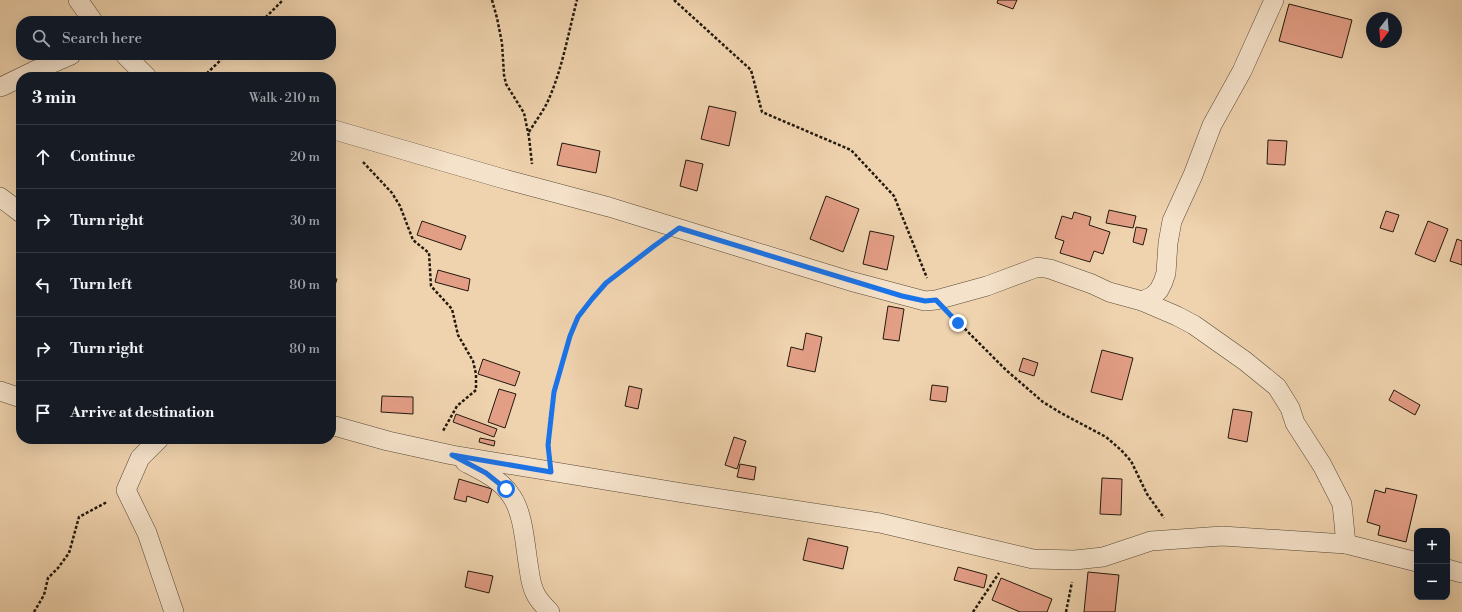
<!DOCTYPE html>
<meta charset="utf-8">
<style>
:root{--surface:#171b24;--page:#20242c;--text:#f1f3f6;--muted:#9ea1a6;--line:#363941}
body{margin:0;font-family:"Libre Bodoni",serif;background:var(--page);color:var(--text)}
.controls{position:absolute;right:12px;bottom:12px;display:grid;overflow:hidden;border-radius:8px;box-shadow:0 4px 16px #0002}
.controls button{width:36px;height:36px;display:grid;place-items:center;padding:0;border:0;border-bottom:1px solid var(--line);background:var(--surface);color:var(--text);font:20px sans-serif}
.compass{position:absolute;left:1366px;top:12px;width:36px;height:36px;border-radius:50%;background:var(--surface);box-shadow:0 4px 16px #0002;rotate:196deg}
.stop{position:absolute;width:12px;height:12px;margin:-9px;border:3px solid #1a73e8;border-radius:50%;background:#fff}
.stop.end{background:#1a73e8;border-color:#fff;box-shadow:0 1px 4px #0008}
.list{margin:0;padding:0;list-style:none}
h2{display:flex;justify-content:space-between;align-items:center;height:52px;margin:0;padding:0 16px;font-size:17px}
h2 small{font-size:13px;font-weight:400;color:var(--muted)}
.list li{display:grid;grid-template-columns:26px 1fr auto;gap:12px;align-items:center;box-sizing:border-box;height:64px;padding:0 16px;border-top:1px solid var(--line)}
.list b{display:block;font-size:15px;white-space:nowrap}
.list em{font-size:13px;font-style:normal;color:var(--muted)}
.icon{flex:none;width:22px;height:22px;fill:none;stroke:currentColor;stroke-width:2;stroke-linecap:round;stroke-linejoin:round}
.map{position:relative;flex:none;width:1462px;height:612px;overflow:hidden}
.search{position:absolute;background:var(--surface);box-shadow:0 4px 16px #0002;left:16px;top:16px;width:320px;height:44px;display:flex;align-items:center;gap:10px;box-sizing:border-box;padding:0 14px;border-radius:16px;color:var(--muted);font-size:15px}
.panel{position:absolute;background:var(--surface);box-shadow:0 4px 16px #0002;left:16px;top:72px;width:320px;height:372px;border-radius:16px}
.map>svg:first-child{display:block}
.building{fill:#e39e86;stroke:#23190c}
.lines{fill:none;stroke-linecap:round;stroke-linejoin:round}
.minor-casing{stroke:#564834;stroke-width:20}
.path{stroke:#23190c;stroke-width:2.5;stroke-dasharray:3 2;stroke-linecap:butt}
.minor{stroke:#f5e2ca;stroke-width:19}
.route{stroke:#1a73e8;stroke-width:5}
</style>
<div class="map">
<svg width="1462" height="612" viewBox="0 0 1462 612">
<rect width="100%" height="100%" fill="#efd3ae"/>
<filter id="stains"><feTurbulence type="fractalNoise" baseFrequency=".005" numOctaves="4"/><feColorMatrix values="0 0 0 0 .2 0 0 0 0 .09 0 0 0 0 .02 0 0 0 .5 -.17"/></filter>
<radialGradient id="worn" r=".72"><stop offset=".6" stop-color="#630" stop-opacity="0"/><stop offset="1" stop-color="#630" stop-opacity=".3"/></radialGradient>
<!-- building -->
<g class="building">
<path d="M998,0h19l-4,9 -16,-6z"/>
<path d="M1289,4l63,16 -10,38 -63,-17z"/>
<path d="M709,106l27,6 -7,34 -28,-7z"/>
<path d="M1268,140l19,1 -2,24 -18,-1z"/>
<path d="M562,143l38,8 -4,22 -39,-8z"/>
<path d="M686,160l17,4 -6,27 -17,-5z"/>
<path d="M826,196l33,13 -16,43 -33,-13z"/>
<path d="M1109,210l27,6 -3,12 -27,-5z"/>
<path d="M1386,211l13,4 -6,17 -13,-4z"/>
<path d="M1074,212l17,5 -2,8 21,7 -7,22 -9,-3 -4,11 -30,-9 4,-12 -9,-3 7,-22 10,3z"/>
<path d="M422,221l44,15 -5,14 -44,-15z"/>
<path d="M1428,221l20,8 -13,33 -20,-8z"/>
<path d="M1136,227l11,2 -4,16 -10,-3z"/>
<path d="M870,231l24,5 -7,34 -24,-6z"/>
<path d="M1457,239l5,2v24l-12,-4z"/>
<path d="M438,270l32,9 -2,12 -33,-9z"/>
<path d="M331,277l6,2 -6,19z"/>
<path d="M888,306l16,3 -5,32 -16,-2z"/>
<path d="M806,333l16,4 -7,35 -28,-6 4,-19 12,3z"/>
<path d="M1102,350l31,8 -11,42 -31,-8z"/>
<path d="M1023,358l15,5 -4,13 -15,-5z"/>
<path d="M483,359l37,13 -5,14 -37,-12z"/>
<path d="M932,385l16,2 -2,15 -16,-2z"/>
<path d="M629,386l13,3 -4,20 -13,-3z"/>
<path d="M499,389l17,5 -11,34 -17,-6z"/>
<path d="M1394,390l26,15 -5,10 -26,-15z"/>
<path d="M382,396l31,1v17l-32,-2z"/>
<path d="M1233,409l19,3 -5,30 -19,-4z"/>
<path d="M456,414l41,15 -3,8 -41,-15z"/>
<path d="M734,437l12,4 -9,28 -12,-4z"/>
<path d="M480,438l15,3 -1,5 -15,-4z"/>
<path d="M740,464l16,3 -2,13 -17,-3z"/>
<path d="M1102,478l20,1 -1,36 -21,-1z"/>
<path d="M459,479l33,10 -4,14 -21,-7 -1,6 -12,-3z"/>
<path d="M1386,488l31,7 -11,47 -28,-7 2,-9 -13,-4 8,-32 10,3z"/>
<path d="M808,538l40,9 -5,22 -40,-9z"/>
<path d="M958,567l29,8 -3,13 -30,-8z"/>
<path d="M468,571l25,5 -4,17 -24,-6z"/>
<path d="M1088,572l31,3 -4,37h-31z"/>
<path d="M1001,578l51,21 -5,13h-27l-28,-12z"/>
</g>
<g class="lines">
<!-- minor casing -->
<g class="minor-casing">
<g id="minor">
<path d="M78,0l15,21"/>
<path d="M125,55l22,22"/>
<path d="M0,87l3,-1 31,-15 37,-16"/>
<path d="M331,129l173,50 105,28 241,74 75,20 11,-1 51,-14 51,-19 12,2 42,15 17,8 33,9 11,-5 6,-6 4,-8 3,-9 2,-30 4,-22 21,-46 19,-50 30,-54 32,-71"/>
<path d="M0,197l21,16"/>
<path d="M1142,301l35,15 17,9 51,36 32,26 13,21 5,15 27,42 20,39 4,40"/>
<path d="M0,391l21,7"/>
<path d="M331,425l57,16 64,14 231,38 197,30 153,36 42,1 28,-3 48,-16 71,-5 124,8 71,18"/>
<path d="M159,439l-19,19 -14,32 21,43 27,79"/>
<path d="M465,462c17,9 37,18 47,35 12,18 13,50 17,72 1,8 2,16 6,24 3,7 9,13 15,19"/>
<path d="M1447,569l15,4"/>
</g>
</g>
<!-- path -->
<g class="path">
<path d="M492,0l5,18 5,25 2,32 2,9 18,29 5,24 3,27"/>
<path d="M674,0l77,70 11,42 89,38 43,46 33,82"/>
<path d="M262,21l21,-21"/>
<path d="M203,77l23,-22"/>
<path d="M529,132c6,-10 13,-19 18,-29 15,-32 21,-69 30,-103"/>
<path d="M363,162l29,31 8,13 13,34 16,13 2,33 21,23 6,26 15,26 3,13v16l-19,16 -14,25"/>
<path d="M954,318l52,52 37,32 18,11 45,24 15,13 10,11 16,33 17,24"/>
<path d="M549,449l1,-30 4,-27 16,-56 8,-19 14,-18 14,-16 50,-38"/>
<path d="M34,612l10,-17 4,-17 10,-10 11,-15 10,-36 28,-15"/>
<path d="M973,612l26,-39"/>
<path d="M1066,612l6,-30"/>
</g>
<!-- minor -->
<use href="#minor" class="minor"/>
</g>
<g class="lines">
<!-- route -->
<path class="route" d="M506,489l-20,-16 -34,-18 99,17 -3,-27 6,-53 16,-56 8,-19 14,-18 14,-16 48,-37 25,-18 223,68 23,5 11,-1 22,23"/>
</g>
<rect width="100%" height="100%" filter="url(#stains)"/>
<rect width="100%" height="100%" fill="url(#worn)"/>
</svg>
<div class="controls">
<button>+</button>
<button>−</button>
</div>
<svg class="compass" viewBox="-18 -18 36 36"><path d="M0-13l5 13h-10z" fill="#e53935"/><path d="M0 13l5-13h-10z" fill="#9ea1a6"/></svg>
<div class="stop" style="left:506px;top:489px"></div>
<div class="stop end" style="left:958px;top:323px"></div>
<div class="search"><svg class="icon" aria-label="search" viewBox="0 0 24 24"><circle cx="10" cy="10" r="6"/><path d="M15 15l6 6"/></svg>Search here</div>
<section class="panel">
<h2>3 min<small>Walk · 210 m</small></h2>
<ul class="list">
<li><svg class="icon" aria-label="ahead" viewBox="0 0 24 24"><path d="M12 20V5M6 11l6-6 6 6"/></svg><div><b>Continue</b></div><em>20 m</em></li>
<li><svg class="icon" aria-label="right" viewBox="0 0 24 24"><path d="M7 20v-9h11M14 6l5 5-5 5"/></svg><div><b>Turn right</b></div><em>30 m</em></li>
<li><svg class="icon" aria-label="left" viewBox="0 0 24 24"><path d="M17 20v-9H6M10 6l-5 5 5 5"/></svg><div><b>Turn left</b></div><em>80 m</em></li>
<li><svg class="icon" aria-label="right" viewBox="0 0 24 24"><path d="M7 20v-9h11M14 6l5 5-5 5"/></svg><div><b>Turn right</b></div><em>80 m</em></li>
<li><svg class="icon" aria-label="arrive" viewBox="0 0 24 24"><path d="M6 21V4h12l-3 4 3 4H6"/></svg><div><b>Arrive at destination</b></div></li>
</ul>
</section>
</div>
